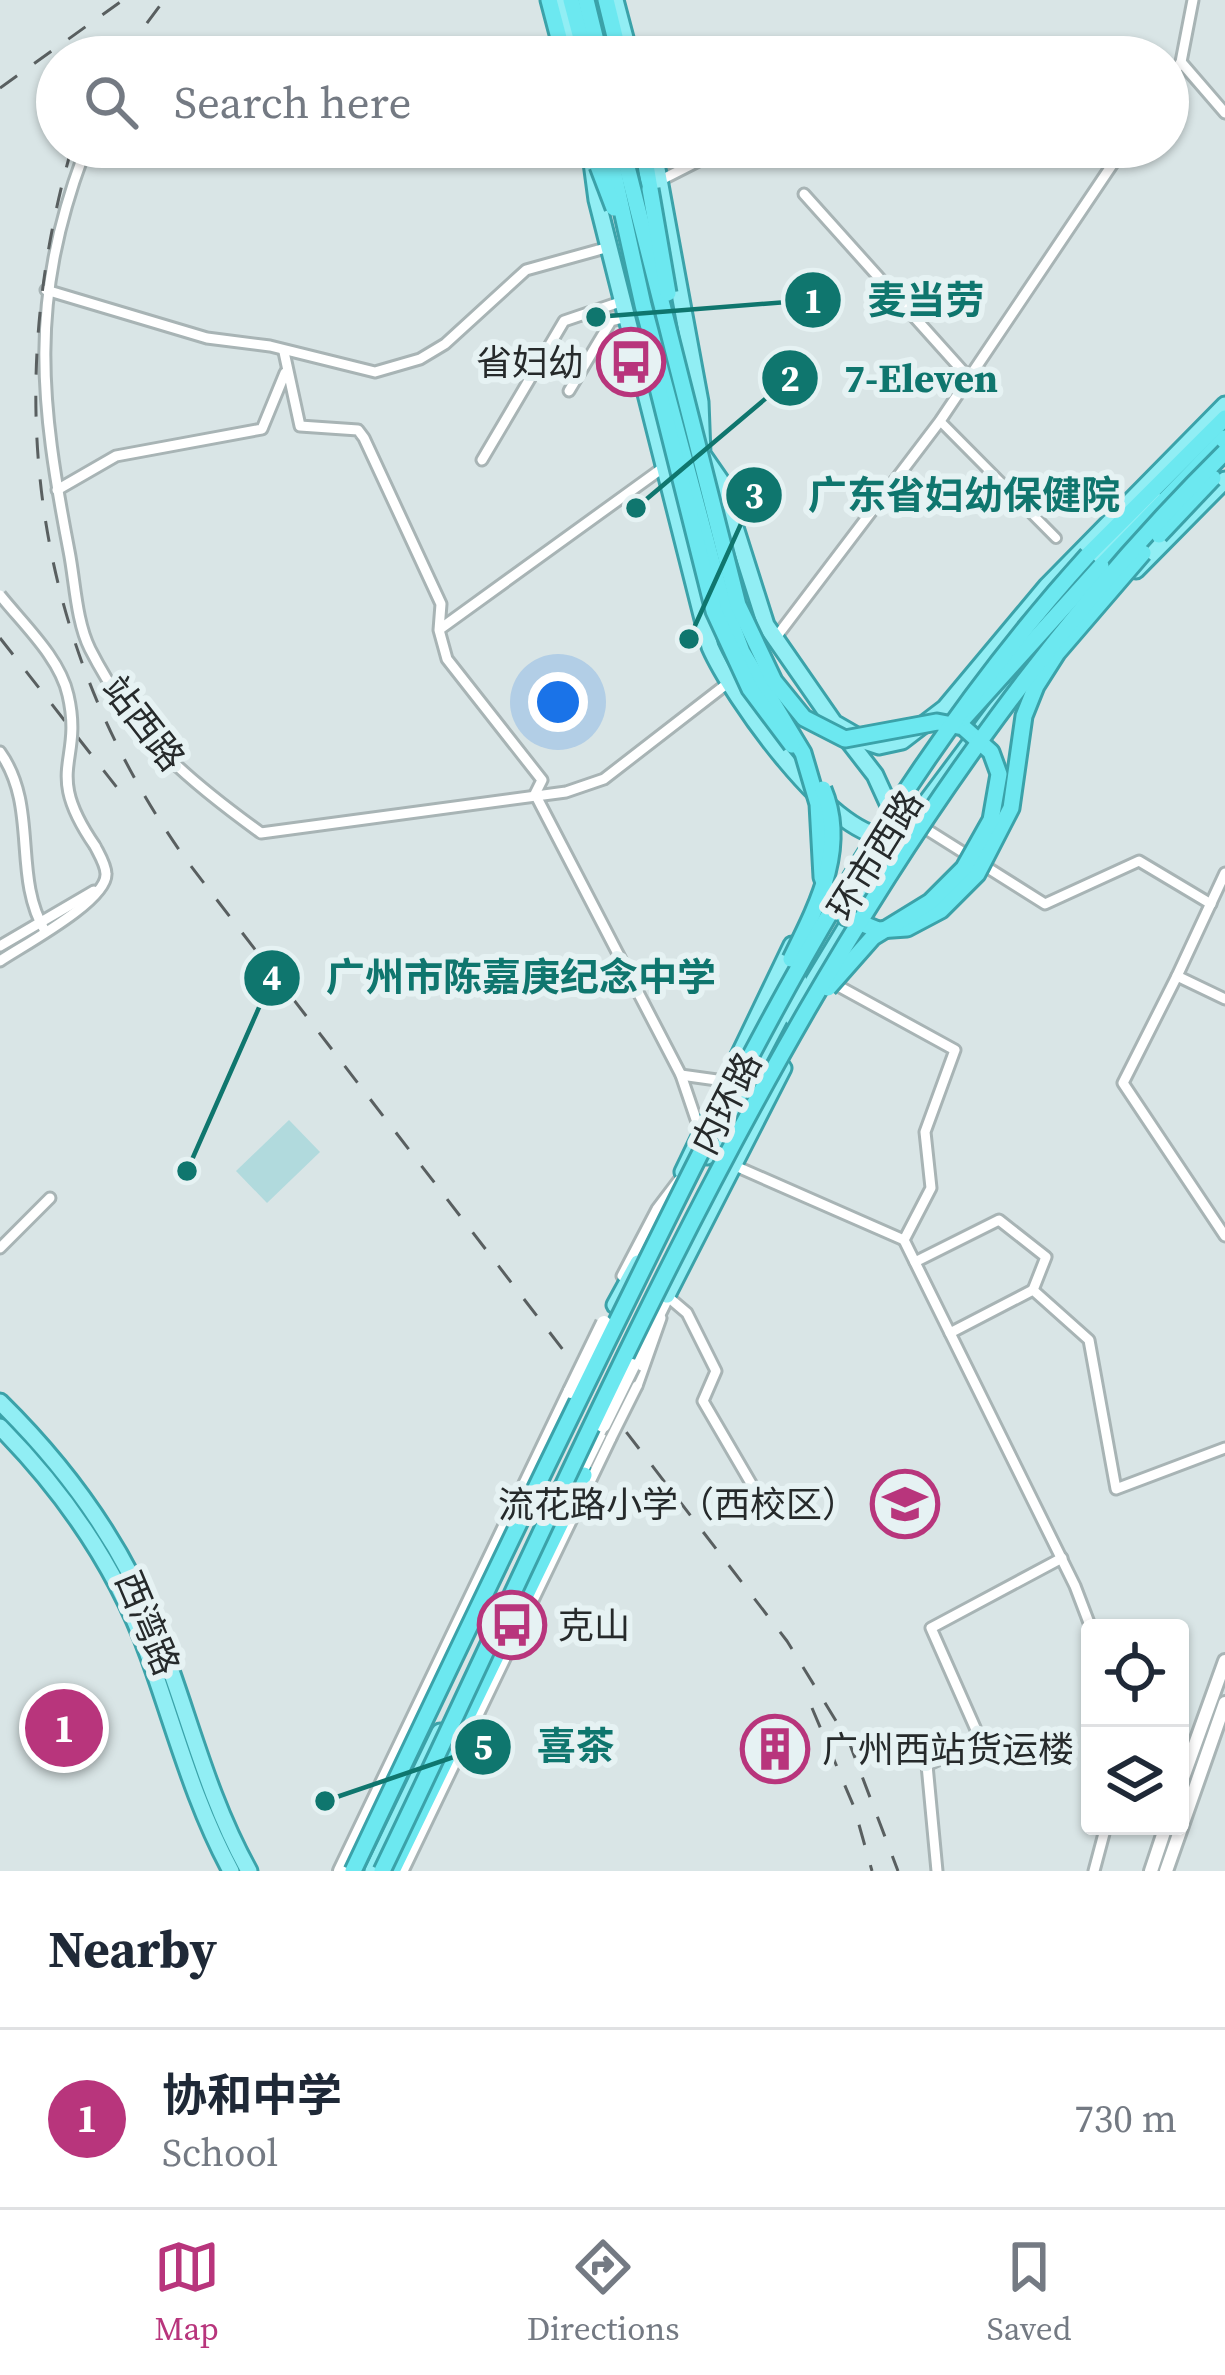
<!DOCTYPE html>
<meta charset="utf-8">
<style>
:root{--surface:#fff;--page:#f2f2f3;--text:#1f2937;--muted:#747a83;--line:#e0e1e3;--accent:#b8357c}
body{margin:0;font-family:"Source Serif 4","Noto Sans SC",serif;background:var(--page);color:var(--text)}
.controls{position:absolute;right:36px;bottom:36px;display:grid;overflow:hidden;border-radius:12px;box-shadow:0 3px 9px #0004}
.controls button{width:108px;height:108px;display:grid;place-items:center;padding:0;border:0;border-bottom:3px solid var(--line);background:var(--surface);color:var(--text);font:60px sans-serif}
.you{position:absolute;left:558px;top:702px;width:42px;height:42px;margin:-30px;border:9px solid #fff;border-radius:50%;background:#1a73e8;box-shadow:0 0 0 18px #1a73e833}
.badge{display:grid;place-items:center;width:78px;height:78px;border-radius:50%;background:var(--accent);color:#fff;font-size:39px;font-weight:700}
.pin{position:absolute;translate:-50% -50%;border:6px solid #fff;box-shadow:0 3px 12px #0006}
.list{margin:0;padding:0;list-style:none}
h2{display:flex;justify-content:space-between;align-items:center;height:156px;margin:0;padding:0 48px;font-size:51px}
h2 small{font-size:39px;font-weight:400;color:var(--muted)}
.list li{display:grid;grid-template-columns:78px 1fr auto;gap:36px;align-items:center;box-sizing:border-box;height:180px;padding:0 48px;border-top:3px solid var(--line)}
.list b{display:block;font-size:45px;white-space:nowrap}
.list p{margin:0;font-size:39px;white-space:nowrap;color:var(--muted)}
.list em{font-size:39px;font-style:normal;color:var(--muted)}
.icon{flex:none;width:66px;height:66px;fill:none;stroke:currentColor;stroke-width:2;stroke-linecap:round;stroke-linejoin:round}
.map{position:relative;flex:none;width:1225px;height:1871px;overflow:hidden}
.search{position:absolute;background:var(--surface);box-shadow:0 3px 9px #0004;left:36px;right:36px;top:36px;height:132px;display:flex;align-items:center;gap:30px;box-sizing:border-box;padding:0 42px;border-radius:66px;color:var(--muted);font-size:45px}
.sheet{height:336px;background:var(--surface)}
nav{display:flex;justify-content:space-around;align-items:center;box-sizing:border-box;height:168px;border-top:3px solid var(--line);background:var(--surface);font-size:33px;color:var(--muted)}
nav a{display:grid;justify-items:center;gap:6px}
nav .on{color:var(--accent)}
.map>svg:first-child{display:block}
.green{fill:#b1dadd}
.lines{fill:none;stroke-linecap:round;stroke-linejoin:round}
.pedestrian-casing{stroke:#a8b4b5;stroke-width:14}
.minor-casing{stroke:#a8b4b5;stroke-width:15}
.tertiary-casing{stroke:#a8b4b5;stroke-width:18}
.secondary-casing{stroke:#a8b4b5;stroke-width:20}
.primary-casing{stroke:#3ba2a9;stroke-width:21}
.trunk-casing{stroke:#3ba2a9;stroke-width:21}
.pedestrian{stroke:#fff;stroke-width:8}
.minor{stroke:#fff;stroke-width:9}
.tertiary{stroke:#fff;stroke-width:12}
.secondary{stroke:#fff;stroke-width:14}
.primary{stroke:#91eef4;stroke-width:15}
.trunk{stroke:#6ce8f0;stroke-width:15}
.rail{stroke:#595f60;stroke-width:3;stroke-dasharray:21 21;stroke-linecap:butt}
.minor-bridge-casing{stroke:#a8b4b5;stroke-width:15;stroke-linecap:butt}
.secondary-bridge-casing{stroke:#a8b4b5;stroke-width:20;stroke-linecap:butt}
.trunk-bridge-casing{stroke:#3ba2a9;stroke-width:21;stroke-linecap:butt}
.minor-bridge{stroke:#fff;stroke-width:9}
.secondary-bridge{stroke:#fff;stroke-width:14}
.trunk-bridge{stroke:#6ce8f0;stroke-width:15}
.labels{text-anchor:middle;stroke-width:12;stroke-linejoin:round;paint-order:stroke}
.poi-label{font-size:36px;fill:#262a2b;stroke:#e6f2f3;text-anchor:end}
.street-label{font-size:36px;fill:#262a2b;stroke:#e6f2f3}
.leader{fill:none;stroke:#0f766e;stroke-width:4.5}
.callout-dot{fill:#0f766e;stroke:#e6f2f3;stroke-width:4.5}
.mark-label{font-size:36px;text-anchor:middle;font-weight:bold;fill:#fff}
.callout-label{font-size:39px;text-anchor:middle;font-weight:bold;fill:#0f766e;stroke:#e6f2f3;stroke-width:12;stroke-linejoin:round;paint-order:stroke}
</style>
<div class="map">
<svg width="1225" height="1871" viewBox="0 0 1225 1871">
<rect width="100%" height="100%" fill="#d9e5e6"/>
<!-- green -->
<path class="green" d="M289,1120l31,32 -53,51 -31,-32z"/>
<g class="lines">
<!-- pedestrian casing -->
<g class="pedestrian-casing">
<path id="pedestrian" d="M940,421l116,117"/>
</g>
<!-- minor casing -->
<g class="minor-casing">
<g id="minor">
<path d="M1181,62l44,51"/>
<path d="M1168,82l13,-20 12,-62"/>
<path d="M83,156c-54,146 -43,245 -14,395 6,30 7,70 21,98 44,86 95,129 171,184l305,-41 38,-13 124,-96"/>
<path d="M659,181l67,-34"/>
<path d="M804,194l165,184"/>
<path d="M46,290l161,48 63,8 105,26 45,-13 25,-15 81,-74 83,-23"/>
<path d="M284,352l16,74 58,4 6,8 77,166 -2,26 8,29 95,121 -7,14 146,281 19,56"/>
<path d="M569,391l42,-70 16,-4"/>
<path d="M482,460l82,-139 59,-20"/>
<path d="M57,490l59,-34 146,-27 23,-56"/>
<path d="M440,629l224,-162"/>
<path d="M774,640l166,-219 184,-274"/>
<path d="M0,752c39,55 12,124 45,179"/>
<path d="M926,829l119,75 94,-43 72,43"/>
<path d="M1225,873l-48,103 48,23"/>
<path d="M0,946l94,-55"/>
<path d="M0,961c22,-15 107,-60 106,-87 0,-9 -7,-20 -11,-28"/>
<path d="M1177,976l-54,107 102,153"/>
<path d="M831,982l124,68 -30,82 6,56 -27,52 171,346 16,42"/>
<path d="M681,1075l43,6"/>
<path d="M733,1165l171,75"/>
<path d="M0,1248l50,-50"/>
<path d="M915,1262l84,-42 47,37 -13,33"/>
<path d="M622,1276l35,-67 22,-29 8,3"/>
<path d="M667,1296l20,17 29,58 -13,30 63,108"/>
<path d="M950,1333l83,-43 56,50 27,149 109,-41"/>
<path d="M637,1386l24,-68"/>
<path d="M403,1871l208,-433"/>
<path d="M937,1871l-10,-106 54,-24 -50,-113 131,-70"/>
<path d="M1094,1871l12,-45"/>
</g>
</g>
<!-- tertiary casing -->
<g class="tertiary-casing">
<g id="tertiary">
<path d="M1180,1786l45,-125"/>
<path d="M1151,1871l15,-45"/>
<path d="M1166,1871l59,-168"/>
</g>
</g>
<!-- secondary casing -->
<g class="secondary-casing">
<g id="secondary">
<path d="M632,1366l35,-71"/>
<path d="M575,1482l28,-57"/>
<path d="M341,1871l230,-480"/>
</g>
</g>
<!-- primary casing -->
<g class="primary-casing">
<g id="primary">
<path d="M563,0l15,57"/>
<path d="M615,0l15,57"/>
<path d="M653,147l47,255 2,52 18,26 46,145 68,98 33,19 12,4 23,-5 43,-33 102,-122 178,-181"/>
<path d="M591,155l6,45 113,447c22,50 120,189 177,190"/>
<path d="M1093,565l61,-66"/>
<path d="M1136,570l89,-90"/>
<path d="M844,735l31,40 21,46"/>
<path d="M792,1017l110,-182 163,-218"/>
<path d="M739,1118l25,-47"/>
<path d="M707,1156l92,-175"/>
<path d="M683,1172l109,-227"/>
<path d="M667,1295l116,-227"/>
<path d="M615,1305l23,-42"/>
<path d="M0,1402c66,65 121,140 156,228 32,81 50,164 93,241"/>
<path d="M0,1427c64,65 118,143 149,230 26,72 45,146 82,214"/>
<path d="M373,1871l67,-139"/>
</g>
</g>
<!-- trunk casing -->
<g class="trunk-casing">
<g id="trunk">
<path d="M549,0l15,57"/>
<path d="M571,0l15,57"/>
<path d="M586,0l14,57"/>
<path d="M606,0l14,57"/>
<path d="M591,147l7,19"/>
<path d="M643,147l7,42"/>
<path d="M1088,555l137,-137"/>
<path d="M1101,566l124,-128"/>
<path d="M392,1871l192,-396"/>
</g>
</g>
<!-- pedestrian -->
<use href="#pedestrian" class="pedestrian"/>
<!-- minor -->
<use href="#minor" class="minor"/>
<!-- tertiary -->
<use href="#tertiary" class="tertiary"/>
<!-- secondary -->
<use href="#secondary" class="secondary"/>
<!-- primary -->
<use href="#primary" class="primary"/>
<!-- trunk -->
<use href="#trunk" class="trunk"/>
<!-- rail -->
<g class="rail">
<path d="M122,57l42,-57"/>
<path d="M0,88l123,-88"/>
<path d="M72,147c-72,252 -38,500 115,714l600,780 62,101 49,129"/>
<path d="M0,638l122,156"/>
<path d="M812,1708l42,99 18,64"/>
</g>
<!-- minor-bridge casing -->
<g class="minor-bridge-casing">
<g id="minor-bridge">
<path d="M0,595c23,29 60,63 68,100 16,69 -26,74 27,151"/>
<path d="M611,1438l26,-52"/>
</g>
</g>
<!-- secondary-bridge casing -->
<g class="secondary-bridge-casing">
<g id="secondary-bridge">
<path d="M571,1391l33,-68"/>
<path d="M603,1425l29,-59"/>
</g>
</g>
<!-- trunk-bridge casing -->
<g class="trunk-bridge-casing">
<g id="trunk-bridge">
<path d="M608,147l35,158 78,291 21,56 61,101 15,51 4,73 9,24 15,16 32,13 29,-2 34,-18 36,-36 34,-66 13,-92 12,-30 21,-33 86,-100"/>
<path d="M622,147l116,458 36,76 30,37 41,21 92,-17 26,5 28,25 8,22 -8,46 -27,48 -34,34 -57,35 -45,51"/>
<path d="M598,166l16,42"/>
<path d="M650,189l18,104"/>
<path d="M647,344l67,267 36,78 42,56"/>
<path d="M1159,535l54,-57"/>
<path d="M964,718l137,-152"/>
<path d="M791,959c26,-53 57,-111 32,-170"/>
<path d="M353,1871c93,-197 187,-393 283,-588 128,-261 255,-511 452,-728"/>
<path d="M382,1871c238,-495 446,-1026 843,-1419"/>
</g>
</g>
<!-- minor-bridge -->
<use href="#minor-bridge" class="minor-bridge"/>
<!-- secondary-bridge -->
<use href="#secondary-bridge" class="secondary-bridge"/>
<!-- trunk-bridge -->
<use href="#trunk-bridge" class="trunk-bridge"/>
</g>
<!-- icons -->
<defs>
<g id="bus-ring" transform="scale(3.45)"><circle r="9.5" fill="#e6f2f3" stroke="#b8357c" stroke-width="1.5"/><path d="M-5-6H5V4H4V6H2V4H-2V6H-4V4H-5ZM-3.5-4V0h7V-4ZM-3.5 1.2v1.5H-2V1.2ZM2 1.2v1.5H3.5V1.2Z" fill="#b8357c"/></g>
<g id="school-ring" transform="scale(3.45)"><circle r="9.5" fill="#e6f2f3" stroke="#b8357c" stroke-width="1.5"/><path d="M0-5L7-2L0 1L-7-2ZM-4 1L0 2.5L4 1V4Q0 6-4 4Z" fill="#b8357c"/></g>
<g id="building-ring" transform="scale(3.45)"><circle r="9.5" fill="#e6f2f3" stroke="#b8357c" stroke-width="1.5"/><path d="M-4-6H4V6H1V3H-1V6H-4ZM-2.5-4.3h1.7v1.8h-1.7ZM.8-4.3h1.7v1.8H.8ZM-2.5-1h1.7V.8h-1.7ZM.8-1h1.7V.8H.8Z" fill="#b8357c"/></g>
</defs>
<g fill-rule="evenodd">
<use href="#bus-ring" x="631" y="362"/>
<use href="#school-ring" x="905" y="1504"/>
<use href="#bus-ring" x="512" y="1625"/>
<use href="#building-ring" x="775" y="1749"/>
</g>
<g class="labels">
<!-- poi labels -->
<g class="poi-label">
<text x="584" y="375">省妇幼</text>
<text x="858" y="1517">流花路小学（西校区）</text>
<text x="558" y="1638" text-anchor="start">克山</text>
<text x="822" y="1762" text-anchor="start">广州西站货运楼</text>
</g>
<!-- street labels -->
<g class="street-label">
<text transform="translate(144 723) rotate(52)" y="13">站西路</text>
<text transform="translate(875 855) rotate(-58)" y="13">环市西路</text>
<text transform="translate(726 1103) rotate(-63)" y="13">内环路</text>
<text transform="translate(148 1623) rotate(67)" y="13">西湾路</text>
</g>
</g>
<!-- callouts -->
<path class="leader" d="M596 317L813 300M636 508L790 378M689 639L754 495M187 1171L272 978M325 1801L483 1747"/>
<g class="callout-dot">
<circle cx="596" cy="317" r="12"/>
<circle cx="636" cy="508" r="12"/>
<circle cx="689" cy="639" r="12"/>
<circle cx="187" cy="1171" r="12"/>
<circle cx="325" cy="1801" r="12"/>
<circle cx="813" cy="300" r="30"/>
<circle cx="790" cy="378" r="30"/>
<circle cx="754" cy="495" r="30"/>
<circle cx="272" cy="978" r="30"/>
<circle cx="483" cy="1747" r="30"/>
</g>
<g class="mark-label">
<text x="813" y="313">1</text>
<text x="790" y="391">2</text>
<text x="754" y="508">3</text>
<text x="272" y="990">4</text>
<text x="483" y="1759">5</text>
</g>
<g class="callout-label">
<text x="926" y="314">麦当劳</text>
<text x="921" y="392">7-Eleven</text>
<text x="964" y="509">广东省妇幼保健院</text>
<text x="521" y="991">广州市陈嘉庚纪念中学</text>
<text x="576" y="1760">喜茶</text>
</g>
</svg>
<div class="controls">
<button><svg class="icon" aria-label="locate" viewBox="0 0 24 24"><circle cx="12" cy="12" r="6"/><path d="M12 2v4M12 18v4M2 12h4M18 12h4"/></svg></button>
<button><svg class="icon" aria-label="layers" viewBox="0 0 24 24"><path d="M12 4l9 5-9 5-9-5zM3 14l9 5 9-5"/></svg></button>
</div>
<div class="you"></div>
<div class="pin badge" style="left:64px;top:1728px">1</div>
<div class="search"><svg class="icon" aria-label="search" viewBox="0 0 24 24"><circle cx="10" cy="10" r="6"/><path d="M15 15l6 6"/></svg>Search here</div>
</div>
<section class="sheet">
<h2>Nearby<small></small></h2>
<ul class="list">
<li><span class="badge">1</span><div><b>协和中学</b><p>School</p></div><em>730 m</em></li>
</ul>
</section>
<nav>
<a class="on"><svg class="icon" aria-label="map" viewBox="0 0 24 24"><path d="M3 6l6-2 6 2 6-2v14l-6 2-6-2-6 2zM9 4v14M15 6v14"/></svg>Map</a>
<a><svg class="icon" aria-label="directions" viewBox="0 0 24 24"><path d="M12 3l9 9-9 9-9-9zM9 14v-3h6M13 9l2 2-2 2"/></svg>Directions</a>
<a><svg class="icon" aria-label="saved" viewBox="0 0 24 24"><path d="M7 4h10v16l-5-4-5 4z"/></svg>Saved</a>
</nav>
